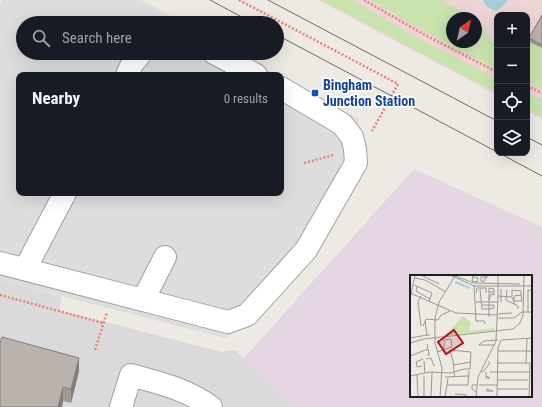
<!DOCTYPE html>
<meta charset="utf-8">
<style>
:root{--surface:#171b24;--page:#20242c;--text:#f1f3f6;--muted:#9ea1a6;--line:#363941}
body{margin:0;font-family:"Roboto Condensed",sans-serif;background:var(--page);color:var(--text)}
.controls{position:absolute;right:12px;top:12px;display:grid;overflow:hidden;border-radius:8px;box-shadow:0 4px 16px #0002}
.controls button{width:36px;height:36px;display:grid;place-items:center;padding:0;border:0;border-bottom:1px solid var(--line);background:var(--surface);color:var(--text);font:20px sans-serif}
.compass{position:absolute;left:446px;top:12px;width:36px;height:36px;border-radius:50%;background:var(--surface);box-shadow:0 4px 16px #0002;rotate:34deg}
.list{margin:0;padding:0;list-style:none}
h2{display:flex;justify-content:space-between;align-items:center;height:52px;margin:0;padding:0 16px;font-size:17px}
h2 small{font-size:13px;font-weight:400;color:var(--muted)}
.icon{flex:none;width:22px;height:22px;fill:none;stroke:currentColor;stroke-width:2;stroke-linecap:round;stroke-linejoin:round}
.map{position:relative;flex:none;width:542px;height:407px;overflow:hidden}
.search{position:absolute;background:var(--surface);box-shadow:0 4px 16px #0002;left:16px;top:16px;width:268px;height:44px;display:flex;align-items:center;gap:10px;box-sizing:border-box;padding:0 14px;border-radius:22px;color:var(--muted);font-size:15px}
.panel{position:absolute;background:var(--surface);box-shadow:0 4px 16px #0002;left:16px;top:72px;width:268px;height:124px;border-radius:8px}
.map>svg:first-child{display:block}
.residential{fill:#dbdada}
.commercial{fill:#ecd5d4;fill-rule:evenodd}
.industrial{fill:#e5d6e3;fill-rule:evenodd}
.grass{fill:#c9e3ae}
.parking{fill:#ddd}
.water{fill:#a8cdd7}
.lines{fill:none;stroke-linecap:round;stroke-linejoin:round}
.minor-casing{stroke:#a1a1a1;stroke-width:24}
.path{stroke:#eb8076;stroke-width:2.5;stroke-dasharray:2 2;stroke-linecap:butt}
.minor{stroke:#fff;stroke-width:22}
.tram{stroke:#6b6b6b;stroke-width:1}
.wall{fill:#a09a95}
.shaded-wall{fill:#827d79}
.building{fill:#bab3ad;stroke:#827d79}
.transit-dot{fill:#1a4fb4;stroke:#fff;stroke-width:1.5}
.labels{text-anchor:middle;stroke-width:3.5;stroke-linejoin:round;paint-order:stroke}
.transit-label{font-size:14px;font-weight:bold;fill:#164399;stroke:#fff;text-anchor:start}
.inset-river{fill:none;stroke:#a8cdd7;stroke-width:2}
.inset-road{fill:none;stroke:#9a9894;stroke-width:1}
.view{fill:#b61417;fill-opacity:0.15;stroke:#b61417;stroke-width:2}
.inset-edge{fill:none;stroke:#1d1d1d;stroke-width:2}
</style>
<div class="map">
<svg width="542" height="407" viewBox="0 0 542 407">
<rect width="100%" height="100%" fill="#edeae4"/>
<!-- residential -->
<path class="residential" d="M0,280l62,17 -3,13 163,42 13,-2 8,9 50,48h-293z"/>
<!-- commercial -->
<path class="commercial" d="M318,0h224v119l-15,-8v-96h-30v80zM452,18h24v24h-24z"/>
<!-- industrial -->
<path class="industrial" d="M414,169l128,58v180h-249l-50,-48zM411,276h120v120h-120z"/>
<!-- grass -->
<g class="grass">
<path d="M321,0h32l68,40 76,39v14z"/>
<path d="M370,0h71l34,18h-23v24h24v-23l21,28v22l-46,-23z"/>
<path d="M529,42l13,6v41c-6,-2 -11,-6 -14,-12 -3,-6 -1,-29 1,-35z"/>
<path d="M527,93l15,6v18l-15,-8z"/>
</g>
<!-- parking -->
<path class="parking" d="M2,0h139l42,23h-160v30h214l40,22h-258v118h262v-116l77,42 7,36 -112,166 -28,17 -225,-58v-276z"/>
<!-- water -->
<path class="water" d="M483,0h25l-4,5 -8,6c-6,-2 -12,-5 -13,-11z"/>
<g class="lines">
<!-- minor casing -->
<g class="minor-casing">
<g id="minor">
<path d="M214,53l42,22"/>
<path d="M127,75l5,-11 9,-11"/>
<path d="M0,263l228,59 19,-7 59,-65 50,-87 -1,-14 -3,-12 -10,-13 -61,-36"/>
<path d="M25,269l40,-76"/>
<path d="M143,300l22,-43"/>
<path d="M121,407l10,-32c28,8 56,14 80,32"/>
</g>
</g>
<!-- path -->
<g class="path">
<path d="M239,0l159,84 -26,47"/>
<path d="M364,0l61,35 72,37"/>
<path d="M527,86l15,7"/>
<path d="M304,163l30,-8"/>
<path d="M0,295l103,28"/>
<path d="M95,350l12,-38"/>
</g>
<!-- minor -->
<use href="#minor" class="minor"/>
<!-- tram -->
<g class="tram">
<path d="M210,0l43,23"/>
<path d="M268,0l229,121"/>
<path d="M277,35l220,117"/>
<path d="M527,137l15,8"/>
<path d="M499,153l43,23"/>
</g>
</g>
<!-- wall -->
<g class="wall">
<path d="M542,15v33l-13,-6v-4z"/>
<path d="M79,371l-8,32 -8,-2 -1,6h-62z"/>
</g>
<!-- shaded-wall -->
<g class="shaded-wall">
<path d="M79,358v13l-8,32v-14z"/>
<path d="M63,387v14l-1,6h-4z"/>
</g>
<!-- building -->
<g class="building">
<path d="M542,15v30l-13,-7z"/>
<path d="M2,337l77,21 -8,31 -8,-2 -5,20h-58v-64z"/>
</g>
<!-- markers -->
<rect class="transit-dot" x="311" y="89" width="8" height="8" rx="2"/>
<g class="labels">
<!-- transit labels -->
<g class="transit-label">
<text x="323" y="90">Bingham<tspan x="323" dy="16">Junction Station</tspan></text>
</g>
</g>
<!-- overview -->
<g transform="translate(410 275)">
<rect width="122" height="122" fill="#edeae4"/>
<path d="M53,41l8,6 -2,9 25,-3v3l-49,4z" fill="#c9e3ae"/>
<path class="inset-river" d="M45,7l15,6"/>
<path class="inset-road" d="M11,0l18,9M40,0l24,11h58M88,0v23M45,1l19,7 46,1M77,1v2h-2l-1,4 -3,-1v-4h6M63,2l5,1 -1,4 -5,-1 1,-5M5,3l10,2 21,12M4,10l18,8 -3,9M7,11l-1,5 14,8M64,11l2,35h8l1,3M70,14l2,20h7v8M91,14v13M97,15l-1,10 12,6v3M0,18l46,20 41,2M66,18l1,-5h9v5M88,21l14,1 3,8M102,21v-6l9,1v4l-7,1v5h8l-1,-6M0,24l5,-24M79,25l2,-6 3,1v-3h-5M66,27h21M72,30h12v3l-5,1M79,34v-21l5,1v3M118,37v-22h4M88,39l14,-1M88,43h16l8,-6h10M15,46l2,14h3M11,51l-3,-24 3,-6M13,51l3,-7 12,1 3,-5 9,-4M0,63l17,-3M0,68l14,-4 89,-10 7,-6 3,-8 1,-40M17,69l2,11h-2M85,70h-16l5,-4 14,-1M88,76h34M27,77l15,-5 -1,-8 -7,1v9M0,81l18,-7M16,84l5,-1 3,8M14,86l1,12M87,88h33l-1,34M116,88l1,-25M43,90l18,-3M12,91l-5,1 -1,-5 7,-3M71,96l2,1 7,-9 -2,-2M76,97v6h4l-4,-2M80,97h39M7,100l1,22M0,101l20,-4 20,1 4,-1 10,-3h6l1,-17 -21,-2 3,11 1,9v2l1,5M14,101v21M35,102l23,-1M87,105h31M37,110h21l1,-14M69,110h18M76,114l7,2h-7M87,114h31M67,118l-5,-4v-4h5M45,119l12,1M21,122l1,-25M30,122l2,-29 -7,-25v-25l4,-16 16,-26M35,122l3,-19M66,122l2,-20 18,-36 2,-44M87,122l1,-49 3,-8 31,-2"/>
<path class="view" d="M44,55l9,13 -17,11 -8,-12z"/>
<rect width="122" height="122" class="inset-edge"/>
</g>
</svg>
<div class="controls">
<button>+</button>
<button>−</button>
<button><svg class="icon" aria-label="locate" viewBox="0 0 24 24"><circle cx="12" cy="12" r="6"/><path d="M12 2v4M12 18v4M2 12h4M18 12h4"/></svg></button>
<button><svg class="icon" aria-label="layers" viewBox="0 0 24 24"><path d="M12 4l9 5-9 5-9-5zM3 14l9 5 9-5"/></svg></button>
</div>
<svg class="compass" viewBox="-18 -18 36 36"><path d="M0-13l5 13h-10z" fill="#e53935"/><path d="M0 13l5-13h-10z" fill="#9ea1a6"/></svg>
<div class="search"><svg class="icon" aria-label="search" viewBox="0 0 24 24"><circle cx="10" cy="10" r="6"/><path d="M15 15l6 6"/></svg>Search here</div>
<section class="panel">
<h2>Nearby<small>0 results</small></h2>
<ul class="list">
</ul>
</section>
</div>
